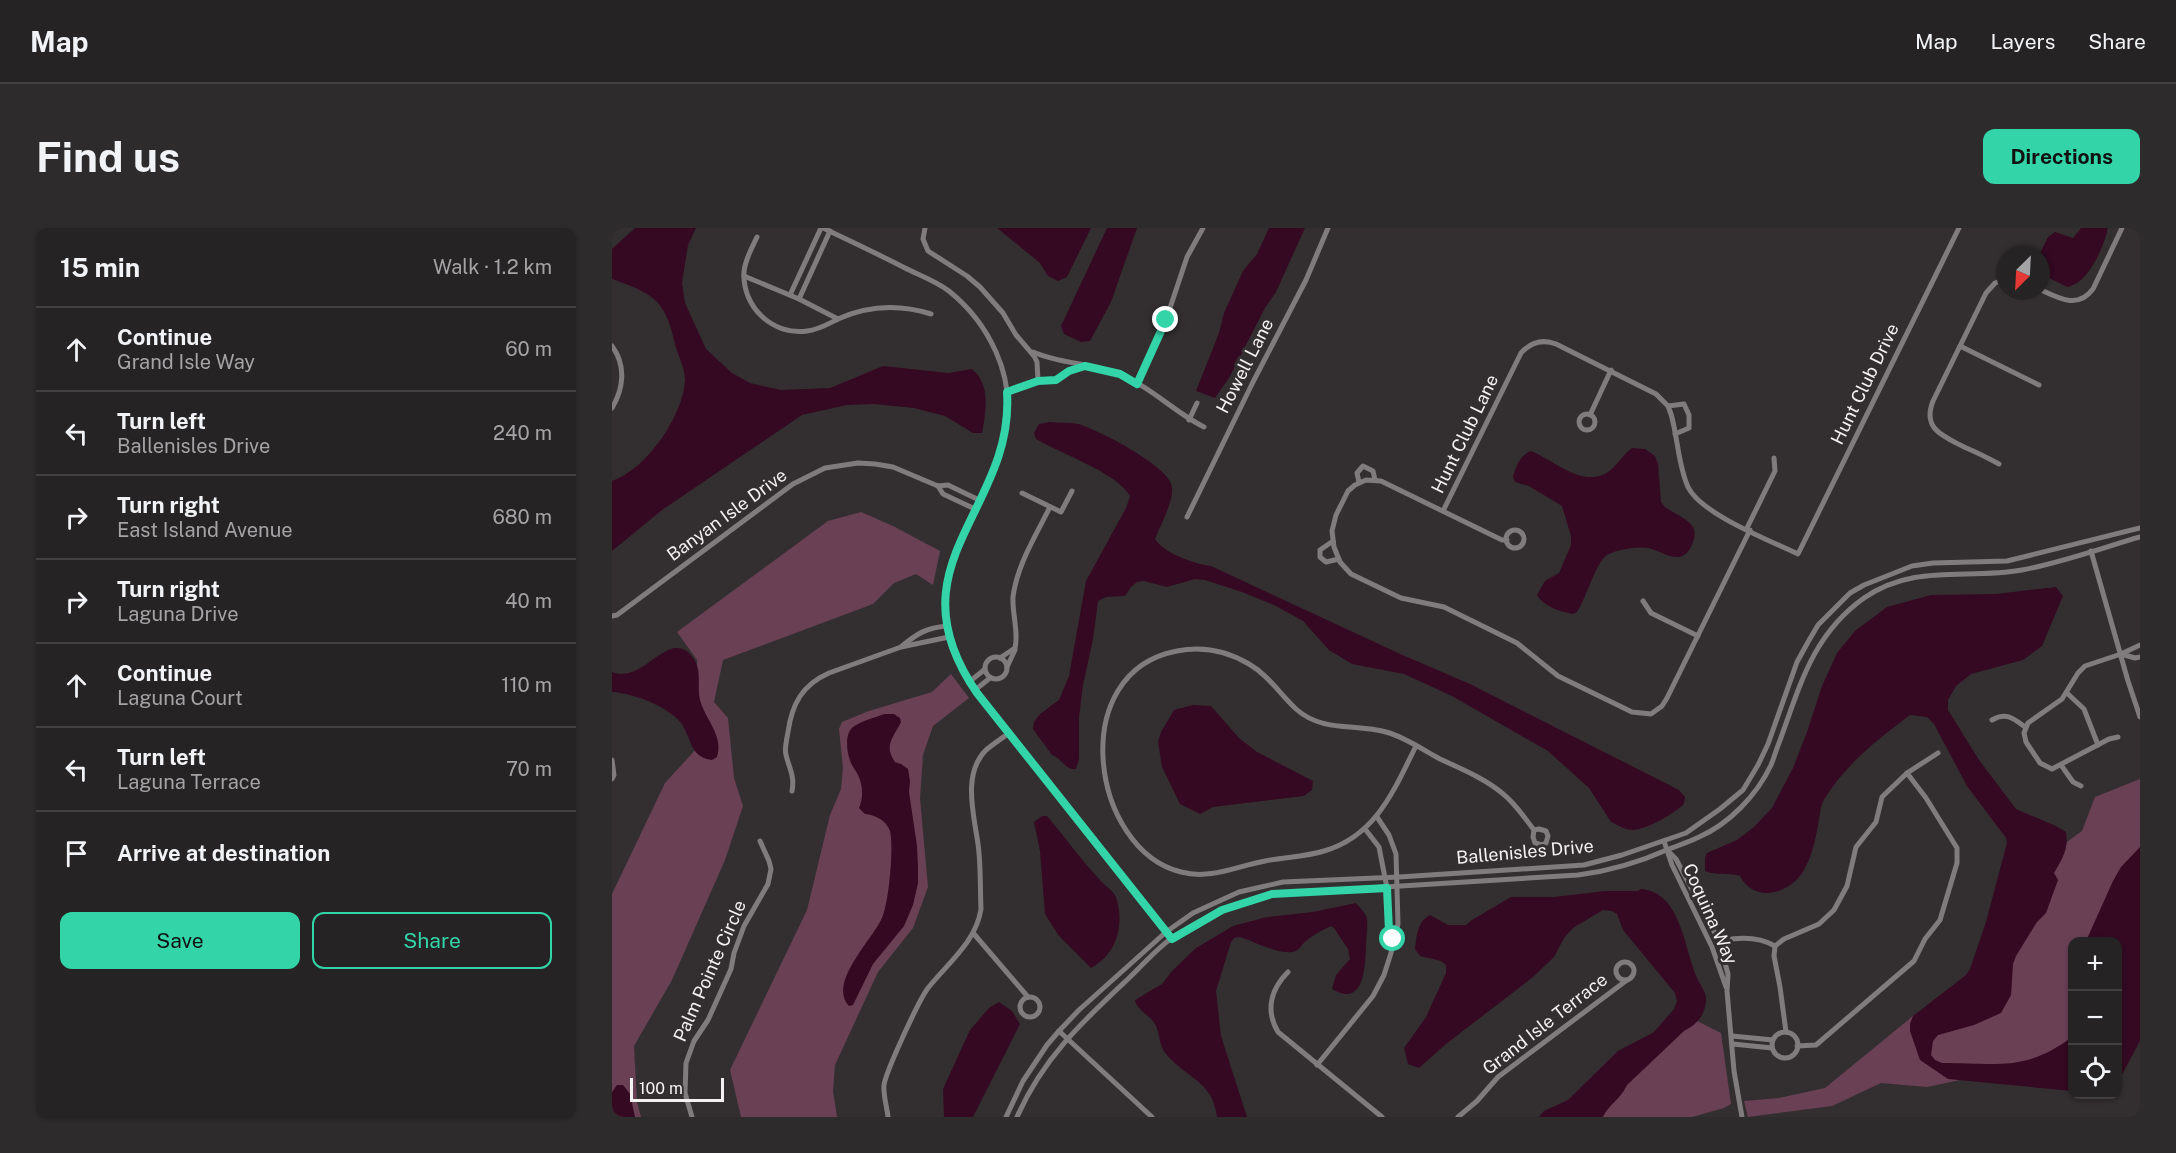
<!DOCTYPE html>
<meta charset="utf-8">
<style>
:root{--surface:#262324;--page:#2e2b2c;--text:#f1f3f6;--muted:#a4a4a6;--line:#424041;--accent:#32d4a8}
body{margin:0;font-family:"Public Sans",sans-serif;background:var(--page);color:var(--text)}
.controls{position:absolute;right:18px;bottom:18px;display:grid;overflow:hidden;border-radius:12px;box-shadow:0 2px 4px #0004}
.controls button{width:54px;height:54px;display:grid;place-items:center;padding:0;border:0;border-bottom:2px solid var(--line);background:var(--surface);color:var(--text);font:30px sans-serif}
.compass{position:absolute;left:1384px;top:18px;width:54px;height:54px;border-radius:50%;background:var(--surface);box-shadow:0 2px 4px #0004;rotate:204deg}
.scale{position:absolute;left:18px;bottom:15px;width:94px;box-sizing:border-box;padding-left:6px;border:3px solid #f3f1f2;border-top:0;font-size:16px;line-height:21px;white-space:nowrap;color:#f3f1f2;-webkit-text-stroke:4px #332f30;paint-order:stroke}
.stop{position:absolute;width:18px;height:18px;margin:-14px;border:4px solid #32d4a8;border-radius:50%;background:#fff}
.stop.end{background:#32d4a8;border-color:#fff;box-shadow:0 2px 6px #0008}
.list{margin:0;padding:0;list-style:none}
h2{display:flex;justify-content:space-between;align-items:center;height:78px;margin:0;padding:0 24px;font-size:26px}
h2 small{font-size:20px;font-weight:400;color:var(--muted)}
.list li{display:grid;grid-template-columns:39px 1fr auto;gap:18px;align-items:center;box-sizing:border-box;height:84px;padding:0 24px;border-top:2px solid var(--line)}
.list b{display:block;font-size:22px;white-space:nowrap}
.list p{margin:0;font-size:20px;white-space:nowrap;color:var(--muted)}
.list em{font-size:20px;font-style:normal;color:var(--muted)}
.actions{display:flex;gap:12px;padding:18px 24px}
.actions a{flex:1;padding:14px 0;border:2px solid var(--accent);border-radius:12px;text-align:center;font-size:21px;color:var(--accent)}
.actions .main{background:var(--accent);color:#111}
.icon{flex:none;width:33px;height:33px;fill:none;stroke:currentColor;stroke-width:2;stroke-linecap:round;stroke-linejoin:round}
.map{position:relative;flex:none;width:1528px;height:889px;overflow:hidden;border-radius:12px}
header{display:flex;align-items:center;gap:36px;box-sizing:border-box;height:84px;padding:0 30px;background:var(--surface);border-bottom:2px solid var(--line)}
header strong{font-size:28px}
nav{display:flex;gap:33px;margin-inline-start:auto;font-size:21px}
.intro{display:flex;align-items:center;justify-content:space-between;box-sizing:border-box;height:144px;padding:0 36px}
h1{margin:0;font-size:42px}
.button{padding:15px 27px;border-radius:12px;background:var(--accent);color:#111;font-size:21px;font-weight:700}
main{display:flex;gap:36px;padding:0 36px}
aside{flex:1;background:var(--surface);border-radius:12px;box-shadow:0 2px 4px #0004}
.map>svg:first-child{display:block}
.green{fill:#694054}
.water{fill:#340921}
.lines{fill:none;stroke-linecap:round;stroke-linejoin:round}
.street{stroke:#807c7e;stroke-width:5}
.route{stroke:#32d4a8;stroke-width:8}
.labels{text-anchor:middle;stroke-width:6;stroke-linejoin:round;paint-order:stroke}
.street-label{font-size:18px;fill:#f3f1f2;stroke:#332f30}
</style>
<header>
<strong>Map</strong>
<nav><a>Map</a><a>Layers</a><a>Share</a></nav>
</header>
<div class="intro"><h1>Find us</h1><a class="button">Directions</a></div>
<main>
<aside>
<h2>15 min<small>Walk · 1.2 km</small></h2>
<ul class="list">
<li><svg class="icon" aria-label="ahead" viewBox="0 0 24 24"><path d="M12 20V5M6 11l6-6 6 6"/></svg><div><b>Continue</b><p>Grand Isle Way</p></div><em>60 m</em></li>
<li><svg class="icon" aria-label="left" viewBox="0 0 24 24"><path d="M17 20v-9H6M10 6l-5 5 5 5"/></svg><div><b>Turn left</b><p>Ballenisles Drive</p></div><em>240 m</em></li>
<li><svg class="icon" aria-label="right" viewBox="0 0 24 24"><path d="M7 20v-9h11M14 6l5 5-5 5"/></svg><div><b>Turn right</b><p>East Island Avenue</p></div><em>680 m</em></li>
<li><svg class="icon" aria-label="right" viewBox="0 0 24 24"><path d="M7 20v-9h11M14 6l5 5-5 5"/></svg><div><b>Turn right</b><p>Laguna Drive</p></div><em>40 m</em></li>
<li><svg class="icon" aria-label="ahead" viewBox="0 0 24 24"><path d="M12 20V5M6 11l6-6 6 6"/></svg><div><b>Continue</b><p>Laguna Court</p></div><em>110 m</em></li>
<li><svg class="icon" aria-label="left" viewBox="0 0 24 24"><path d="M17 20v-9H6M10 6l-5 5 5 5"/></svg><div><b>Turn left</b><p>Laguna Terrace</p></div><em>70 m</em></li>
<li><svg class="icon" aria-label="arrive" viewBox="0 0 24 24"><path d="M6 21V4h12l-3 4 3 4H6"/></svg><div><b>Arrive at destination</b></div></li>
</ul>
<div class="actions"><a class="main">Save</a><a>Share</a></div>
</aside>
<div class="map">
<svg width="1528" height="889" viewBox="0 0 1528 889">
<rect width="100%" height="100%" fill="#332f30"/>
<!-- green -->
<g class="green">
<path d="M249,284l32,14 47,25 -7,34 -17,-11 -22,9 -21,21 -150,56 -9,42 14,16 6,60 9,28 -18,54 -53,120 -38,66 3,56 4,15h-29v-223l53,-111 32,-35v-88l-20,-28 151,-111z"/>
<path d="M339,446l18,24 -36,28 -10,29 -3,43 8,89 -15,41 -35,44 -43,93 -2,26 4,26h-96l-11,-47 77,-160 23,-95 11,-26 2,-21 -4,-39 3,-7 27,-11 63,-19z"/>
<path d="M1528,551v80l-45,82 -23,1v101l-28,19 -117,25 -46,-4 -49,23 -84,11 -4,-16 35,-3 46,-10 88,-72 63,1 30,-43 50,-124 26,-19 13,-34z"/>
<path d="M1081,791l28,14 10,71 -7,4 -32,9h-117z"/>
</g>
<!-- water -->
<g class="water">
<path d="M23,0h61l-8,17 -6,38 3,20 21,46 26,24 18,10 31,7 49,-2 53,-22 65,7 24,-4c19,16 14,42 10,64h-9l-28,-17 -31,-8 -40,-4 -27,1 -45,10 -140,95 -50,41v-70c35,-12 71,-65 73,-101 0,-12 -7,-24 -10,-36 -4,-16 -7,-30 -18,-42 -10,-11 -31,-18 -45,-23v-30z"/>
<path d="M385,0h94l-24,49 -9,4 -10,-5 -8,-13z"/>
<path d="M495,0h30l-26,74 -21,39 -9,1 -17,-8 -3,-8z"/>
<path d="M657,0h36l-29,64 -11,16 -36,70 -14,20 -19,-7 23,-58 5,-20 19,-42 14,-17z"/>
<path d="M1469,0h27c-4,19 -20,56 -41,59l-26,-13v-19h-2l9,-18 7,-5 18,6z"/>
<path d="M438,194c9,1 19,0 28,2 19,5 93,43 94,63 1,17 -11,36 -17,52 8,14 40,25 56,27l187,87 72,31 209,106 6,7 -1,7c-9,9 -38,26 -51,26 -8,0 -15,-5 -22,-8l-22,-34 -41,-37 -96,-55 -48,-22 -52,-10 -23,-14 -26,-29 -27,-15 -34,-14 -37,-12 -10,-1 -28,8 -23,-6 -7,1 -6,5 -6,9 -19,1 -8,4 -5,38 -10,46 -4,32v42l-3,10c-12,1 -14,-11 -24,-14l-19,-26 1,-7 6,-8 19,-14 10,-24 17,-95 40,-73 4,-12c-14,-24 -69,-42 -94,-57l-2,-6 5,-9z"/>
<path d="M1020,220l13,1 10,7 3,8 3,38c7,11 24,13 32,25 5,9 -3,29 -14,30 -10,1 -21,-7 -31,-9 -10,-2 -31,1 -41,7 -11,7 -21,44 -30,57l-4,2c-13,-2 -30,-8 -36,-19l8,-14 14,-8 12,-28v-9l-9,-30 -33,-20 -14,-4 -2,-5c2,-9 8,-23 18,-26 23,9 48,35 74,23 11,-6 17,-19 27,-26z"/>
<path d="M1444,359l7,9 -21,50 -19,14 -52,14 -15,12 -8,14v10l31,50 37,49 40,17 10,6c3,17 -4,27 -12,41l4,7 -12,33 -9,9 -21,34 -3,8 -2,31 -10,18 -27,12 -36,10 -5,6 -2,14 4,5 7,3c55,0 83,9 130,-26v54l-124,-12 -28,-19 -10,-29v-7l3,-8 53,-41 4,-6 16,-47 21,-79 -1,-5 -39,-52 -33,-62 -7,-7 -17,-2c-33,25 -62,47 -85,83 -4,6 -5,15 -6,22 -3,16 -6,34 -14,48 -12,25 -50,37 -65,8 -13,-4 -24,0 -35,-5v-13l2,-5 30,-13 17,-13 18,-19 21,-40 14,-36 15,-46 15,-33 18,-22 32,-24 44,-12 65,-1z"/>
<path d="M62,420c11,-1 17,5 22,15 5,10 1,25 4,37 5,19 24,36 17,57l-5,3c-23,-3 -20,-22 -31,-37 -13,-17 -49,-30 -69,-31v-20c25,9 40,-18 62,-24z"/>
<path d="M581,477l18,1 28,32 18,14 56,29 -1,9 -8,6 -91,11 -13,7 -20,-10 -18,-37 -4,-25 3,-10 13,-22z"/>
<path d="M272,486h10l6,4 1,4c-7,15 -18,23 -6,40l6,2 7,5 2,12 -1,11 8,54 1,22v15l-5,22 -9,21 -31,38 -20,41 -4,1c-22,-23 24,-67 33,-88 7,-16 12,-71 8,-87 -4,-11 -15,-16 -25,-17l-6,-6c4,-10 4,-19 1,-28 -2,-7 -6,-11 -9,-17 -4,-9 -7,-29 2,-36 8,-6 21,-9 31,-13z"/>
<path d="M430,588h5c18,21 34,44 53,64 5,6 13,10 16,17 9,28 1,57 -25,71l-32,-32 -14,-22 -5,-63 -6,-29z"/>
<path d="M1528,619v194l-22,41v-140l-32,-1 27,-60 8,-14z"/>
<path d="M1029,661c40,3 43,59 56,89 3,7 9,13 9,21 0,16 -10,26 -22,32l-57,54c-7,15 -18,19 -24,32h-64l5,-6 24,-11 50,-49 36,-19 20,-23 3,-8 -2,-8 -52,-63 -6,-16 -5,-3 -9,-1 -30,18 -9,10 -10,19 -21,20 -87,67 -27,24 -11,-4 -4,-16 22,-31 20,-44v-8l-5,-4 -21,-5 -5,-7c2,-14 2,-27 15,-34l18,10h18l6,-5 39,-23h43l51,-6h33z"/>
<path d="M744,675c3,4 9,9 11,15 1,9 -1,20 -1,29 -1,21 -2,61 -34,42l4,-14 14,-16 -2,-10 -14,-21 -3,-2c-9,4 -18,9 -25,15 -4,3 -6,8 -10,10 -13,6 -43,-10 -56,-14l-6,1 -3,4 -15,49 5,45 26,81h-30c-4,-36 -31,-39 -51,-63 -8,-10 -6,-22 -11,-30 -6,-10 -17,-12 -20,-24l27,-16 10,-13 24,-23 37,-22 34,-9 46,-5z"/>
<path d="M387,774l13,9 8,13 -47,93h-29l-1,-28 27,-59 19,-22z"/>
<path d="M5,857h6l7,9 5,23h-23v-25z"/>
</g>
<g class="lines">
<!-- street -->
<g class="street">
<path d="M211,0c27,13 55,26 82,40 14,7 31,13 44,23 21,17 36,36 47,61 46,103 -56,165 -51,263 1,29 16,55 32,78l195,246"/>
<path d="M313,0l-2,11 5,12 39,25 13,11 23,26 13,22 18,21 3,6 1,19"/>
<path d="M145,9c-5,11 -12,22 -13,35 -2,35 29,64 63,59 11,-1 21,-7 31,-12"/>
<path d="M132,48l55,23 39,20c31,-14 61,-15 93,-5"/>
<path d="M1429,62c19,9 37,19 52,-1l29,-61"/>
<path d="M178,67l31,-67"/>
<path d="M187,71l31,-68"/>
<path d="M0,118c14,19 12,42 0,62"/>
<path d="M1348,118l79,39"/>
<path d="M421,124c30,13 64,11 93,25 28,13 50,36 78,50"/>
<path d="M525,156l29,-64 21,-63 16,-29"/>
<path d="M395,163l31,-10 18,-1 13,-9 12,-4"/>
<path d="M1056,178l16,-2 5,11v13l-14,6"/>
<circle cx="975" cy="194" r="8"/>
<path d="M978,187l21,-45"/>
<path d="M577,192l8,-17"/>
<path d="M1387,236c-11,-6 -23,-12 -35,-17 -21,-11 -42,-18 -31,-46l53,-108 9,-10 10,-4"/>
<path d="M747,254l-2,-9 6,-7 10,5 2,9"/>
<path d="M326,258l5,8 32,15"/>
<path d="M410,265l39,19 11,-21"/>
<path d="M831,283l78,-158c10,-11 22,-14 35,-9l100,50 12,12 3,8c7,24 7,51 17,73 13,27 81,53 110,67l161,-326"/>
<path d="M575,289l66,-135 53,-102 22,-52"/>
<path d="M1135,300l28,-57 -1,-13"/>
<circle cx="903" cy="311" r="9"/>
<path d="M895,312h-5l-121,-59 -15,-1 -11,5 -7,6 -12,24 -4,16 2,16 6,15 11,12 50,24 43,9 73,36 41,33 74,36 19,2 11,-8 5,-8 83,-168"/>
<path d="M721,313l-13,9v7l6,5 13,-3"/>
<path d="M1479,323l37,130 12,36"/>
<path d="M1031,373l8,12 47,23"/>
<path d="M0,388l5,-1 176,-131 32,-16 33,-5 17,1 18,3 45,19 10,-1 31,15"/>
<path d="M290,418c16,-13 24,-18 45,-20"/>
<path d="M1509,426l14,4 5,-1"/>
<circle cx="384" cy="440" r="11"/>
<path d="M388,430l15,-10c4,-15 -3,-34 -2,-51 4,-32 23,-62 37,-90"/>
<path d="M395,439l8,-17"/>
<path d="M357,454l15,-12"/>
<path d="M363,462l15,-12"/>
<path d="M1455,465l17,16 14,36"/>
<path d="M1380,492c14,-8 21,-2 33,7"/>
<path d="M1506,509l-9,2 -57,30 -12,-6 -14,-21 -2,-9 4,-10 34,-24 16,-26 7,-7 36,-12 19,-9"/>
<path d="M804,518c-22,44 -40,90 -92,105 -19,6 -40,6 -59,10 -28,5 -54,19 -84,11 -90,-22 -116,-200 -4,-221 25,-5 50,0 72,13 19,11 31,30 47,45 27,24 59,14 90,23 19,5 37,18 54,27 21,10 44,19 62,34 13,10 22,24 32,37l5,-1 7,2 2,5 -2,7 -4,2 -7,-2 -2,-6 1,-7"/>
<path d="M1449,537l12,17 8,4"/>
<path d="M0,551l2,-4 -2,-15"/>
<path d="M180,563c3,-15 -3,-23 -6,-36 -2,-7 1,-16 2,-23 4,-28 14,-47 41,-59l72,-26 48,-10"/>
<path d="M753,601l14,18 8,41 2,43 4,8"/>
<path d="M1052,613l8,24 40,82 14,40"/>
<path d="M1055,622l9,9 43,82 9,33 -1,17 7,80 8,46"/>
<path d="M362,706l54,63"/>
<path d="M1107,713c19,-4 39,-5 56,5"/>
<path d="M1163,718l9,-7 35,-15 15,-14 13,-24 9,-39 20,-25 6,-25 25,-24 31,-20"/>
<path d="M1163,718l-1,10 6,31 6,45"/>
<circle cx="1013" cy="743" r="9"/>
<path d="M676,744c-17,17 -23,38 -10,60l104,85"/>
<circle cx="418" cy="779" r="10"/>
<path d="M447,803l93,86"/>
<circle cx="1173" cy="817" r="13"/>
<path d="M1120,808l41,4"/>
<path d="M1121,816l39,4"/>
<path d="M1185,818l19,-1 98,-84 11,-22 15,-19 17,-57v-15l-31,-50 -19,-25"/>
<path d="M705,837l56,-69 11,-21 7,-22 7,-29 -2,-70 -7,-19 -12,-18"/>
<path d="M80,889l-7,-24 1,-30 8,-22 14,-21 23,-51 3,-16 10,-27 24,-42 3,-15 -2,-8 -9,-20"/>
<path d="M276,889c-1,-10 -5,-22 -4,-32 2,-14 35,-85 44,-97 20,-25 48,-46 53,-79 -1,-22 0,-44 -3,-65 -4,-29 -16,-70 8,-94 7,-6 15,-11 23,-17"/>
<path d="M394,889l17,-36 24,-36 12,-14 20,-21 87,-78 27,-19 46,-21 44,-10 116,-5 185,-12 38,-10 64,-22 34,-24 23,-19 15,-25 10,-21 29,-82 11,-20 10,-17 32,-32 14,-8 48,-19 21,-3 74,-2 133,-33"/>
<path d="M405,889c26,-59 65,-95 111,-138 14,-13 28,-30 44,-41 31,-21 65,-34 100,-44l306,-19c32,-4 62,-13 91,-26 10,-4 20,-7 30,-12 30,-13 58,-42 72,-72 3,-7 5,-15 8,-22 21,-57 33,-108 85,-145 51,-35 102,-18 158,-28 39,-7 80,-22 118,-33"/>
<path d="M846,889l19,-16 21,-24 129,-97"/>
</g>
</g>
<g class="lines">
<!-- route -->
<path class="route" d="M554,92l-29,64 -17,-10 -35,-8 -16,5 -13,9 -18,1 -31,11c8,119 -119,172 -30,301l195,246 50,-29 50,-16 115,-6 2,43 4,8"/>
</g>
<g class="labels">
<!-- street labels -->
<g class="street-label">
<text transform="translate(633 138) rotate(-63)" y="6">Howell Lane</text>
<text transform="translate(1253 156) rotate(-64)" y="6">Hunt Club Drive</text>
<text transform="translate(853 206) rotate(-64)" y="6">Hunt Club Lane</text>
<text transform="translate(115 287) rotate(-36)" y="6">Banyan Isle Drive</text>
<text transform="translate(913 624) rotate(-5)" y="6">Ballenisles Drive</text>
<text transform="translate(1098 686) rotate(66)" y="6">Coquina Way</text>
<text transform="translate(98 743) rotate(-66)" y="6">Palm Pointe Circle</text>
<text transform="translate(933 796) rotate(-38)" y="6">Grand Isle Terrace</text>
</g>
</g>
</svg>
<div class="controls">
<button>+</button>
<button>−</button>
<button><svg class="icon" aria-label="locate" viewBox="0 0 24 24"><circle cx="12" cy="12" r="6"/><path d="M12 2v4M12 18v4M2 12h4M18 12h4"/></svg></button>
</div>
<svg class="compass" viewBox="-18 -18 36 36"><path d="M0-13l5 13h-10z" fill="#e53935"/><path d="M0 13l5-13h-10z" fill="#a4a4a6"/></svg>
<div class="scale">100 m</div>
<div class="stop" style="left:781px;top:711px"></div>
<div class="stop end" style="left:554px;top:92px"></div>
</div>
</main>
